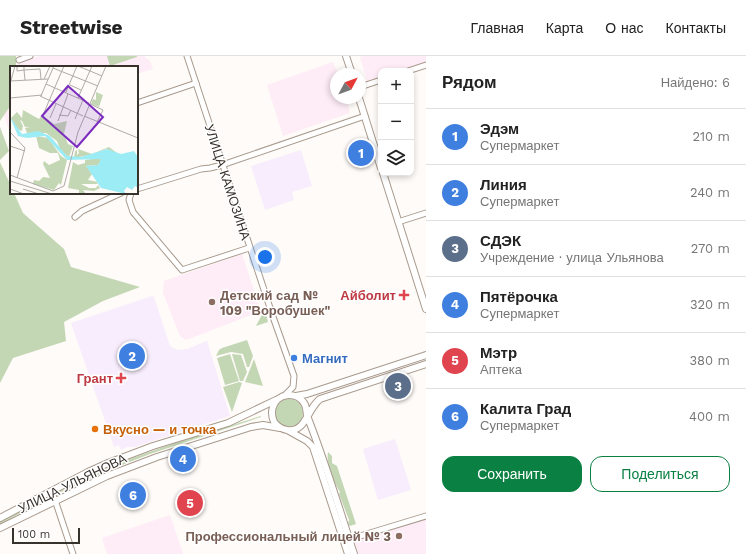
<!DOCTYPE html>
<html lang="ru">
<meta charset="utf-8">
<style>
:root{--surface:#fff;--page:#f2f2f2;--text:#222;--muted:#767676;--line:#e0e0e0;--accent:#0b8043}
body{margin:0;font-family:"Work Sans",sans-serif;background:var(--page);color:var(--text)}
.controls{position:absolute;right:12px;top:12px;display:grid;overflow:hidden;border-radius:8px;box-shadow:0 2px 6px #0003}
.controls button{width:36px;height:36px;display:grid;place-items:center;padding:0;border:0;border-bottom:1px solid var(--line);background:var(--surface);color:var(--text);font:20px sans-serif}
.compass{position:absolute;left:330px;top:12px;width:36px;height:36px;border-radius:50%;background:var(--surface);box-shadow:0 2px 6px #0003;rotate:49deg}
.scale{position:absolute;left:12px;bottom:10px;width:68px;box-sizing:border-box;padding-left:4px;border:2px solid #38322d;border-top:0;font-size:11px;line-height:14px;white-space:nowrap;color:#38322d;-webkit-text-stroke:3px #fff;paint-order:stroke}
.you{position:absolute;left:265px;top:201px;width:14px;height:14px;margin:-10px;border:3px solid #fff;border-radius:50%;background:#1a73e8;box-shadow:0 0 0 6px #1a73e833}
.badge{display:grid;place-items:center;width:26px;height:26px;border-radius:50%;background:var(--accent);color:#fff;font-size:13px;font-weight:700}
.pin{position:absolute;translate:-50% -50%;border:2px solid #fff;box-shadow:0 1px 4px #0006}
.list{margin:0;padding:0;list-style:none}
h2{display:flex;justify-content:space-between;align-items:center;height:52px;margin:0;padding:0 16px;font-size:17px}
h2 small{font-size:13px;font-weight:400;color:var(--muted)}
.list li{display:grid;grid-template-columns:26px 1fr auto;gap:12px;align-items:center;box-sizing:border-box;height:56px;padding:0 16px;border-top:1px solid var(--line)}
.list b{display:block;font-size:15px;white-space:nowrap}
.list p{margin:0;font-size:13px;white-space:nowrap;color:var(--muted)}
.list em{font-size:13px;font-style:normal;color:var(--muted)}
.actions{display:flex;gap:8px;padding:12px 16px}
.actions a{flex:1;padding:9px 0;border:1px solid var(--accent);border-radius:12px;text-align:center;font-size:14px;color:var(--accent)}
.actions .main{background:var(--accent);color:#fff}
.icon{flex:none;width:22px;height:22px;fill:none;stroke:currentColor;stroke-width:2;stroke-linecap:round;stroke-linejoin:round}
.map{position:relative;flex:none;width:426px;height:498px;overflow:hidden}
header{display:flex;align-items:center;gap:24px;box-sizing:border-box;height:56px;padding:0 20px;background:var(--surface);border-bottom:1px solid var(--line)}
header strong{font-size:19px}
nav{display:flex;gap:22px;margin-inline-start:auto;font-size:14px}
main{display:flex}
aside{flex:1;background:var(--surface)}
.map>svg:first-child{display:block}
.commercial{fill:#f8edfd}
.education{fill:#feecf7}
.green{fill:#c4d7b5}
.lines{fill:none;stroke-linecap:round;stroke-linejoin:round}
.minor-casing{stroke:#a99a8d;stroke-width:7}
.major-casing{stroke:#a99a8d;stroke-width:8}
.minor{stroke:#fff;stroke-width:5}
.major{stroke:#fff;stroke-width:6}
.health-dot{fill:#e0444e;stroke:#fff;stroke-width:1.5}
.education-dot{fill:#8d6e63;stroke:#fff;stroke-width:1.5}
.shop-dot{fill:#3f7fe0;stroke:#fff;stroke-width:1.5}
.food-dot{fill:#e8710a;stroke:#fff;stroke-width:1.5}
.labels{text-anchor:middle;stroke-width:3;stroke-linejoin:round;paint-order:stroke}
.street-label{font-size:13px;fill:#38322d;stroke:#fff}
.education-label{font-size:13px;font-weight:bold;fill:#785e54;stroke:#fff;text-anchor:start}
.health-label{font-size:13px;font-weight:bold;fill:#be3a42;stroke:#fff;text-anchor:end}
.shop-label{font-size:13px;font-weight:bold;fill:#366cbe;stroke:#fff;text-anchor:start}
.food-label{font-size:13px;font-weight:bold;fill:#c56008;stroke:#fff;text-anchor:start}
.inset-road{fill:none;stroke:#afaba7;stroke-width:1}
.view{fill:#7b2cbf;fill-opacity:0.15;stroke:#7b2cbf;stroke-width:2}
.inset-edge{fill:none;stroke:#38322d;stroke-width:2}
</style>
<header>
<strong>Streetwise</strong>
<nav><a>Главная</a><a>Карта</a><a>О нас</a><a>Контакты</a></nav>
</header>
<main>
<div class="map">
<svg width="426" height="498" viewBox="0 0 426 498">
<rect width="100%" height="100%" fill="#fefbf8"/>
<!-- commercial -->
<g class="commercial">
<path d="M301,94l11,36 -20,6 2,8 -29,10 -14,-44z"/>
<path d="M152,240l2,1 16,49 7,4 10,-1 20,-8 23,75 -96,31h-7l-6,3 -2,-5 -5,2 -43,-124z"/>
<path d="M395,383l16,51 -33,10 -15,-51z"/>
</g>
<!-- education -->
<g class="education">
<path d="M39,0h105l6,5 3,8 -16,5v-7h-121l4,-5z"/>
<path d="M364,0h62v7l-26,8h-19v6l-14,4 -7,-24z"/>
<path d="M333,6l5,12h-2v24h10l4,15 -67,23 -16,-51z"/>
<path d="M11,18v62l-10,-29 -1,-19z"/>
<path d="M242,198l19,57 -75,29 -6,-4 -17,-43 1,-12z"/>
<path d="M170,459l13,39h-76l-5,-16z"/>
<path d="M426,463v35h-68l-3,-11 1,-2z"/>
</g>
<!-- green -->
<g class="green">
<path d="M0,0h16v11h-5v38l-11,16z"/>
<path d="M107,0h30v1l-27,9z"/>
<path d="M0,71l9,24 -9,9z"/>
<path d="M0,106l11,24v7h3l9,20 41,36 7,18 69,20 -37,14 -39,21 2,19 -53,17 -13,25z"/>
<path d="M265,253l3,13 -12,4z"/>
<path d="M247,284l6,16 -4,11h-2l-4,-13 -12,-2 -15,4 3,-6 3,-2z"/>
<path d="M230,298l9,27 -14,4 -8,-27z"/>
<path d="M232,298l9,1 6,17 -4,9h-3z"/>
<path d="M254,303l9,27 -18,-4z"/>
<path d="M239,326l3,1 -10,29 -9,-25z"/>
<circle cx="289" cy="357" r="14"/>
<path d="M261,360v1l-111,37 -43,17 -48,22h-2l1,-2c65,-34 134,-53 203,-75z"/>
<path d="M328,396l4,4v7l5,3 19,58 -6,2 -2,-2 1,-4 -10,-26 1,-2c-7,-11 -14,-27 -12,-40z"/>
<path d="M46,441l1,2 -47,25v-3z"/>
</g>
<g class="lines">
<!-- minor casing -->
<g class="minor-casing">
<g id="minor">
<path d="M187,0l85,258 22,62 -1,11 -8,8"/>
<path d="M19,4l11,-4"/>
<path d="M408,15l18,-6"/>
<path d="M360,31l21,-7"/>
<path d="M137,47l59,-20"/>
<path d="M137,133l64,-20 9,-1 12,-3 143,-49"/>
<path d="M131,137l-2,7 4,12 49,58 67,-22"/>
<path d="M75,161l7,-6 39,-18"/>
<path d="M398,166l28,-9"/>
<path d="M51,435l4,9 18,54"/>
<path d="M347,484l79,-24"/>
</g>
</g>
<!-- major casing -->
<g class="major-casing">
<g id="major">
<path d="M346,0l6,18"/>
<path d="M359,42l22,70"/>
<path d="M383,117l43,136"/>
<path d="M296,340l11,-2 119,-39"/>
<path d="M289,375l18,10 6,6 35,107"/>
<path d="M0,462l88,-46 20,-9 45,-17 75,-23 48,-23"/>
<path d="M0,472l107,-52 50,-19 94,-30 12,-2 17,3"/>
<path d="M354,498c-14,-43 -27,-86 -43,-128 -1,-3 -3,-7 -4,-11 -1,-4 0,-8 -3,-12 -8,-12 -27,-10 -31,4 -2,5 -1,10 1,15 3,4 8,7 13,8 19,3 20,-21 33,-31l106,-35"/>
</g>
</g>
<!-- minor -->
<use href="#minor" class="minor"/>
<!-- major -->
<use href="#major" class="major"/>
</g>
<!-- markers -->
<g class="health-dot">
<path d="M402 233h4v4h4v4h-4v4h-4v-4h-4v-4h4z"/>
<path d="M119 316h4v4h4v4h-4v4h-4v-4h-4v-4h4z"/>
</g>
<g class="education-dot">
<circle cx="212" cy="246" r="4"/>
<circle cx="399" cy="480" r="4"/>
</g>
<circle class="shop-dot" cx="294" cy="302" r="4"/>
<circle class="food-dot" cx="95" cy="373" r="4"/>
<g class="labels">
<!-- street labels -->
<g class="street-label">
<text transform="translate(228 126) rotate(72)" y="5">УЛИЦА КАМОЗИНА</text>
<text transform="translate(72 427) rotate(-26)" y="5">УЛИЦА УЛЬЯНОВА</text>
</g>
<!-- education labels -->
<g class="education-label">
<text x="220" y="244">Детский сад №<tspan x="220" dy="15">109 "Воробушек"</tspan></text>
<text x="391" y="485" text-anchor="end">Профессиональный лицей № 3</text>
</g>
<!-- health labels -->
<g class="health-label">
<text x="396" y="244">Айболит</text>
<text x="113" y="327">Грант</text>
</g>
<!-- shop labels -->
<g class="shop-label">
<text x="302" y="307">Магнит</text>
</g>
<!-- food labels -->
<g class="food-label">
<text x="103" y="378">Вкусно — и точка</text>
</g>
</g>
<!-- overview -->
<g transform="translate(10 10)">
<rect width="128" height="128" fill="#fefbf8"/>
<path d="M86,26l7,3 -4,12 -8,-3 2,-5 3,1zM13,44l16,9 3,-4 12,9 13,-3 -3,13 4,10 5,2 -4,11 -8,-5 -4,-11 -11,-8h-19l-2,-5h5l-5,-1 -3,-6 -2,-1 3,6 -1,5 -5,-2 -6,-11 6,-6 5,6zM26,70l12,2 13,18 6,4 -6,25 -2,-2 -5,7 -21,-6 1,-4 5,1 4,-4 7,1 -7,-14 1,-3 5,4 11,-5 -2,-7h-8l-11,-5zM99,81l8,6 -11,-4 -11,5 -21,4 1,-7 2,-1v5l2,-2 -1,-4 14,5zM88,92l4,1 -4,6 -12,1 6,8 -4,6 10,2 -1,2h-16l8,4h7l2,-3 2,3 -6,3 -11,-1 3,4h-7v-4l-11,-2 5,-26 5,3 7,-2v-3z" fill="#c4d7b5"/>
<path d="M0,51l12,17 16,-3 12,5 17,20 14,1 26,-8 14,5 13,-3 4,6v31l-3,-2 -3,4 -5,-3 -3,4 2,3 -25,-6 -15,-22 12,-1 3,-6 -34,1 -22,-24 -18,2 -9,-2z" fill="#9cecf6"/>
<path class="inset-road" d="M14,0v4l16,-1 1,10M44,0l-8,18 43,19M68,0l24,10M7,1v4l7,-1 1,10M43,2l45,18M34,13l6,-13M0,15l38,-2M0,18l5,-18M60,19l11,5M56,26l11,-26M30,30l43,20M31,30l5,-12M0,32l32,-3M68,32l14,-32M80,38l13,6 -6,12M33,49l21,-49M49,49l9,1 3,-6M74,50l54,22M40,52l6,-14M65,53l8,-19M48,55l10,-27M0,66l15,16 -8,30M0,80l15,5M0,109l43,16 11,-5 14,-54 28,-66M0,115l42,13M0,123l14,5M13,123l16,5"/>
<path class="view" d="M58,20l35,31 -26,30 -35,-31z"/>
<rect width="128" height="128" class="inset-edge"/>
</g>
</svg>
<div class="controls">
<button>+</button>
<button>−</button>
<button><svg class="icon" aria-label="layers" viewBox="0 0 24 24"><path d="M12 4l9 5-9 5-9-5zM3 14l9 5 9-5"/></svg></button>
</div>
<svg class="compass" viewBox="-18 -18 36 36"><path d="M0-13l5 13h-10z" fill="#e53935"/><path d="M0 13l5-13h-10z" fill="#767676"/></svg>
<div class="scale">100 m</div>
<div class="you"></div>
<div class="pin badge" style="left:361px;top:97px;background:#3f7fe0">1</div>
<div class="pin badge" style="left:132px;top:300px;background:#3f7fe0">2</div>
<div class="pin badge" style="left:398px;top:330px;background:#5c6f8a">3</div>
<div class="pin badge" style="left:183px;top:403px;background:#3f7fe0">4</div>
<div class="pin badge" style="left:190px;top:447px;background:#e0444e">5</div>
<div class="pin badge" style="left:133px;top:439px;background:#3f7fe0">6</div>
</div>
<aside>
<h2>Рядом<small>Найдено: 6</small></h2>
<ul class="list">
<li><span class="badge" style="background:#3f7fe0">1</span><div><b>Эдэм</b><p>Супермаркет</p></div><em>210 m</em></li>
<li><span class="badge" style="background:#3f7fe0">2</span><div><b>Линия</b><p>Супермаркет</p></div><em>240 m</em></li>
<li><span class="badge" style="background:#5c6f8a">3</span><div><b>СДЭК</b><p>Учреждение · улица Ульянова</p></div><em>270 m</em></li>
<li><span class="badge" style="background:#3f7fe0">4</span><div><b>Пятёрочка</b><p>Супермаркет</p></div><em>320 m</em></li>
<li><span class="badge" style="background:#e0444e">5</span><div><b>Мэтр</b><p>Аптека</p></div><em>380 m</em></li>
<li><span class="badge" style="background:#3f7fe0">6</span><div><b>Калита Град</b><p>Супермаркет</p></div><em>400 m</em></li>
</ul>
<div class="actions"><a class="main">Сохранить</a><a>Поделиться</a></div>
</aside>
</main>
